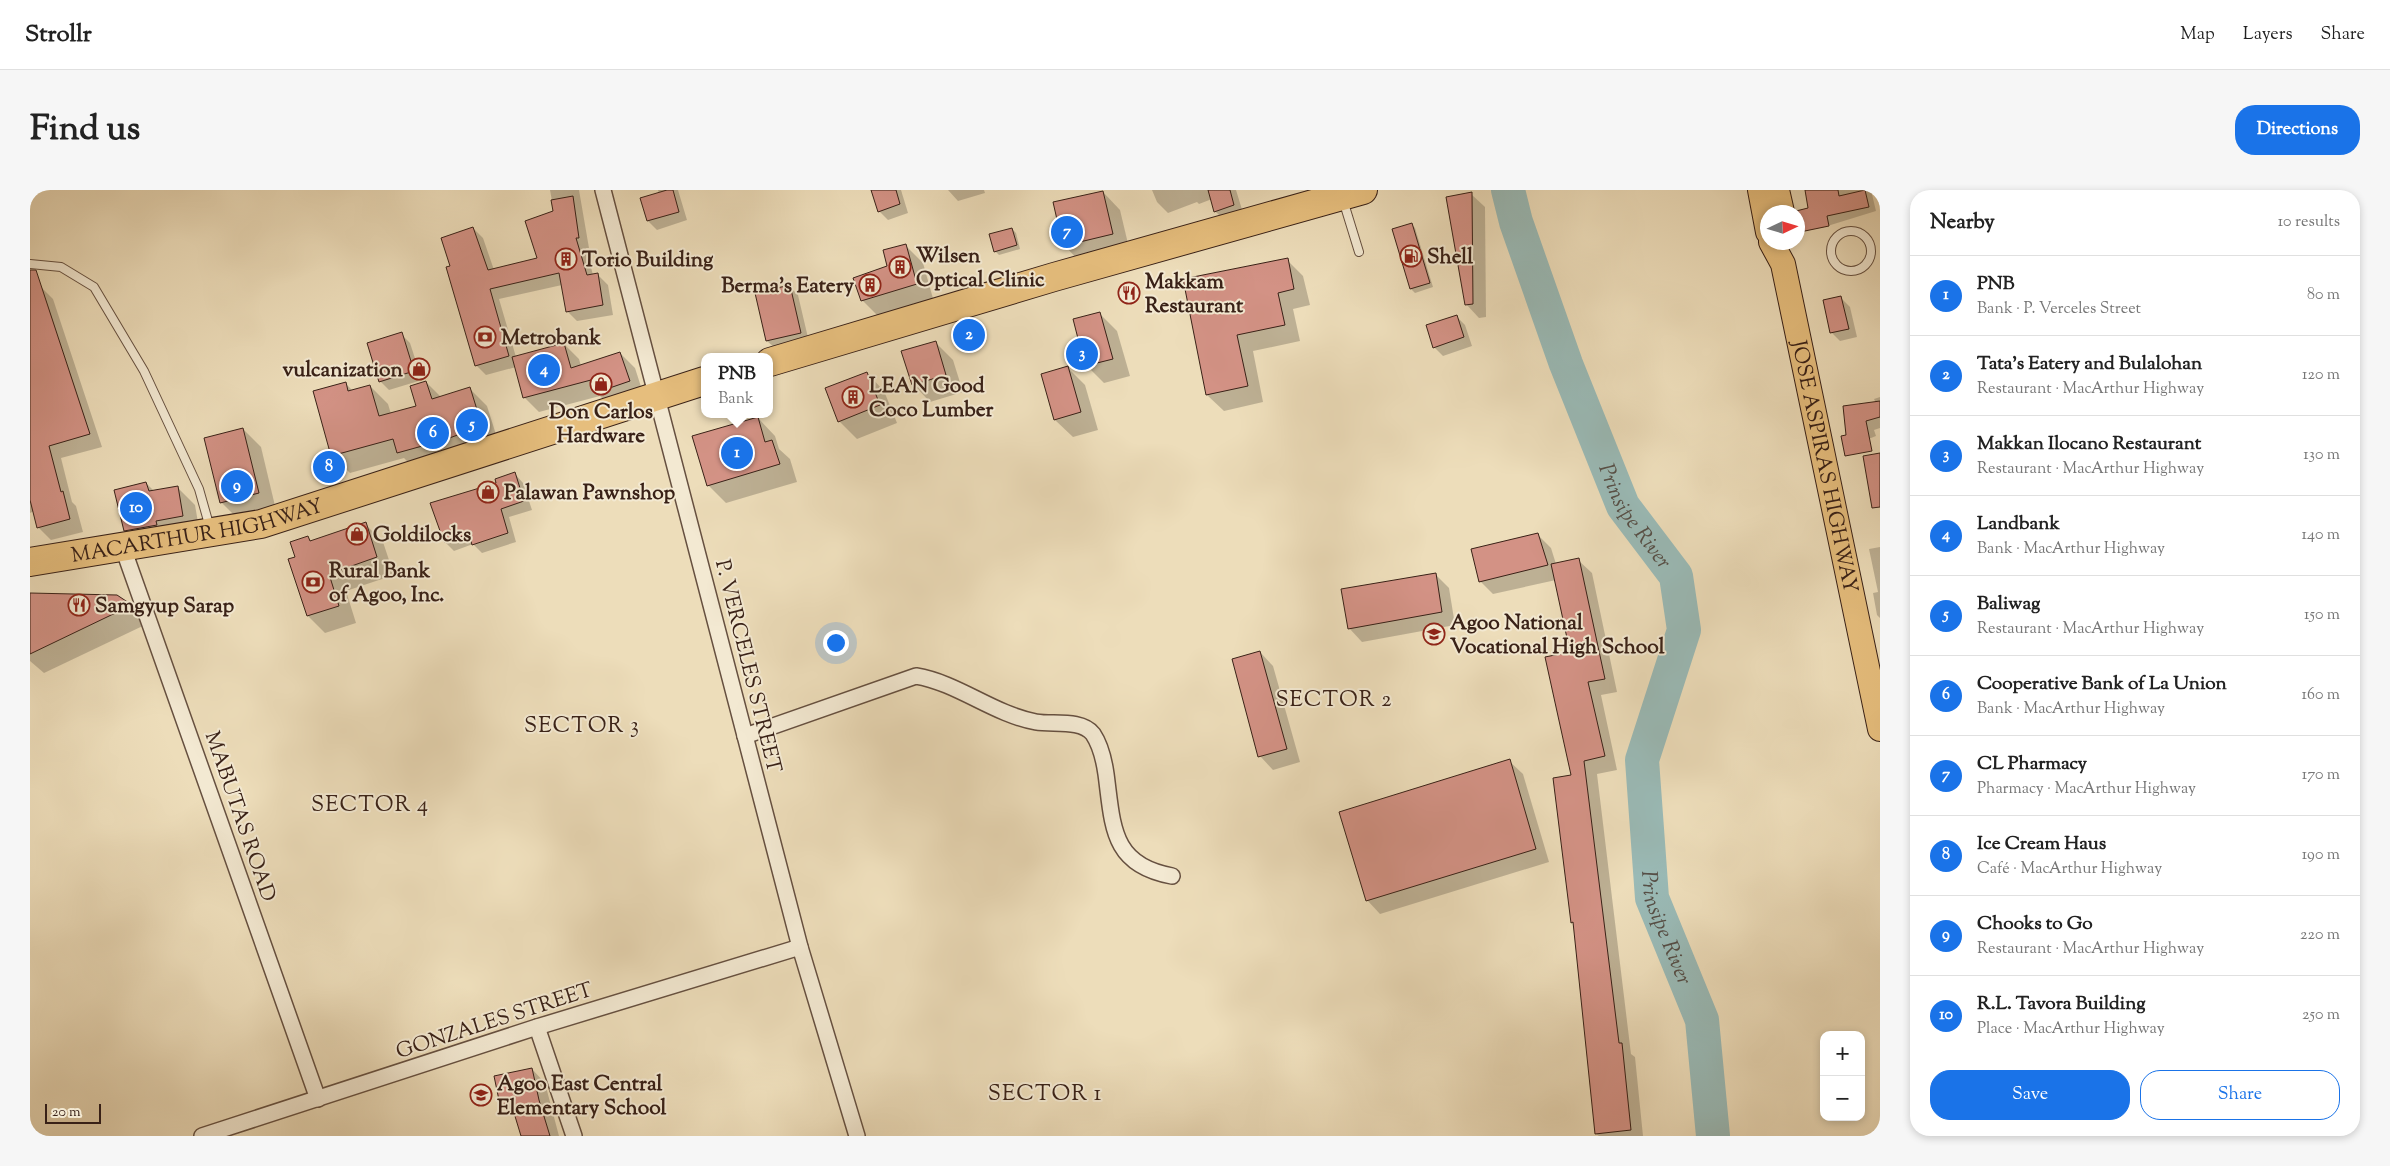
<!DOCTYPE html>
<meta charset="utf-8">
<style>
:root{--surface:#fff;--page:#f6f6f6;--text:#222;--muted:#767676;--line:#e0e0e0;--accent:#1a73e8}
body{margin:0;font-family:"Sorts Mill Goudy",serif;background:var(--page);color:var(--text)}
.controls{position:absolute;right:15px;bottom:15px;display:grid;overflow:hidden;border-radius:10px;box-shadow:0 2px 8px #0003}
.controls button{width:45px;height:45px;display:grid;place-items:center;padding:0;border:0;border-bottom:1px solid var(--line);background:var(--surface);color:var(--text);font:25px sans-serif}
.compass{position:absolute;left:1730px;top:15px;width:45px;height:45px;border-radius:50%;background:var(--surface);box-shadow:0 2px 8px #0003;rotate:86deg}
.scale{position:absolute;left:15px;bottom:12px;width:56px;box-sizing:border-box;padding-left:5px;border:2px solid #392117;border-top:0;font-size:14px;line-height:18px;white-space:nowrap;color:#392117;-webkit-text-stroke:4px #f3e9d2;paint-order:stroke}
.you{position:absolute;left:805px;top:452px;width:18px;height:18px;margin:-12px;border:4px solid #fff;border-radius:50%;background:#1a73e8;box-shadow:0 0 0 8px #1a73e833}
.badge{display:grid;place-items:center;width:32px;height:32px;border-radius:50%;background:var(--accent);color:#fff;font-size:16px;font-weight:700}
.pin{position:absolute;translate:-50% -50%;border:2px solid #fff;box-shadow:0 1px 5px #0006}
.popup{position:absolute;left:671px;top:163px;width:72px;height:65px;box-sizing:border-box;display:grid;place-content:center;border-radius:10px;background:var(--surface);filter:drop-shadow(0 1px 4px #0005);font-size:16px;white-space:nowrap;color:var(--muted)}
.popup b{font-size:19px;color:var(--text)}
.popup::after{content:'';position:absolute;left:50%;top:100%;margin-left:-10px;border:10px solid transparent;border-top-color:var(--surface)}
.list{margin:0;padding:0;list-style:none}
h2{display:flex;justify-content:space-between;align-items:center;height:65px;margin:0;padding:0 20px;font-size:21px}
h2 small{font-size:16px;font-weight:400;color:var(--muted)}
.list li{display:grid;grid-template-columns:32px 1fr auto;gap:15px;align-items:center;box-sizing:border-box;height:80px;padding:0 20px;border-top:1px solid var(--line)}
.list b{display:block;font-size:19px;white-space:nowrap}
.list p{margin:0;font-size:16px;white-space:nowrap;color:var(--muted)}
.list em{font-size:16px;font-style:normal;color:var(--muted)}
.actions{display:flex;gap:10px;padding:15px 20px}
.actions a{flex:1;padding:11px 0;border:1px solid var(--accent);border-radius:20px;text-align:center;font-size:18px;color:var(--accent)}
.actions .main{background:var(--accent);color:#fff}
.map{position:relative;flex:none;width:1850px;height:946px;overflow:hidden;border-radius:20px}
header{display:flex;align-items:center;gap:30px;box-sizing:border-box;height:70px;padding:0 25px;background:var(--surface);border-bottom:1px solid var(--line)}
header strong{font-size:24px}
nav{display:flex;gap:28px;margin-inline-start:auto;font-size:18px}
.intro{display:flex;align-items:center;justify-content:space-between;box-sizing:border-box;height:120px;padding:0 30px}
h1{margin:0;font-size:35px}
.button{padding:12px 22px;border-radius:20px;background:var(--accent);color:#fff;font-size:18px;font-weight:700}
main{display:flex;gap:30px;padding:0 30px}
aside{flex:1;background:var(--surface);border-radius:20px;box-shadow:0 2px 8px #0003}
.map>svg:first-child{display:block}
.shadow{fill:#0003}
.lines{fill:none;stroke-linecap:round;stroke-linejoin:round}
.river{stroke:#9abab6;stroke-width:34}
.building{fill:#d39285;stroke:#392117}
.lane-casing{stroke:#665040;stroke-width:10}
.street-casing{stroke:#665040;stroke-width:18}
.primary-casing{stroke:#392117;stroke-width:26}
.highway-casing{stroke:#392117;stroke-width:30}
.lane{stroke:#f3e9d2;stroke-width:8}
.street{stroke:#f3e9d2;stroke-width:15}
.primary{stroke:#e6be7d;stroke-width:24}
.highway{stroke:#e6be7d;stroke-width:28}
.labels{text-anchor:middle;stroke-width:4;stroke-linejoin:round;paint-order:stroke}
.poi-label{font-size:21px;font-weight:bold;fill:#392117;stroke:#f3e9d2;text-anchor:start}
.street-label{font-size:21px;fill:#392117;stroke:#f3e9d2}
.water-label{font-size:22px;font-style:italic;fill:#564f47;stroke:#f3e9d2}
.neighbourhood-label{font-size:22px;letter-spacing:1px;fill:#392117;stroke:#f3e9d2}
</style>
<header>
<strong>Strollr</strong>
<nav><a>Map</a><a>Layers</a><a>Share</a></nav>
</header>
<div class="intro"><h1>Find us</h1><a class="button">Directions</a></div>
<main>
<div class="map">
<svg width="1850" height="946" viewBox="0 0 1850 946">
<rect width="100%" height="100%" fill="#edddba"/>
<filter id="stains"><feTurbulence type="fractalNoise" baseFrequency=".004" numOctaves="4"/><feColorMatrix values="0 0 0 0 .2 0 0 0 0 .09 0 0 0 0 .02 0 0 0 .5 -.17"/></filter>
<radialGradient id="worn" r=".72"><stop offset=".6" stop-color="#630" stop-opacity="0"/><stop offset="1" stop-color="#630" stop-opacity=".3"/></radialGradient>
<!-- shadow -->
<g class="shadow">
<path d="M520,0h29l10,58h-3l7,27 4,-1 11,11 5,30 -36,6 -10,-10 -5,-26 -63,14 17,58 48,-13 15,15 2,7 39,-13 15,15 9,28 -33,11 -11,-11 -61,16 -15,-15 -8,-30 -30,8 -10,-10 -24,-98 21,-39 10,10 11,32 45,-11 15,-47z"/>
<path d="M628,0h20l9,30 -30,10 -9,-9 -6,-22 17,-5z"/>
<path d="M842,0h29l7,23 -20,7 -9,-9z"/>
<path d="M918,0h36l1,3 -27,8z"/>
<path d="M1122,0h84l8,26 -18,6 -11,-11 -3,-12 -13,5 -2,-2 -29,11 -11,-11z"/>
<path d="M1776,0h65l5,21 -55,17 -9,-9z"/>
<path d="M1073,2l17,18 10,42 -49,11 -17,-18z"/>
<path d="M1441,4l14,13 1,110 -7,1 -13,-14z"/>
<path d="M1381,34l4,4 18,59 -18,6 -4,-4z"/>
<path d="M982,39l4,4 4,16 -21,6 -4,-4z"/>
<path d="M875,55l18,18 11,39 -54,16 -18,-18z"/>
<path d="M1257,70l16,16 7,29 -17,4 7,32 -47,10 10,51 -39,9 -17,-16 -23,-115z"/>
<path d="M10,96l13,13 49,148 -41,11 11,44 4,4 7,26 -32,8 -13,-13 -4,-16 -4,2v-224z"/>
<path d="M759,96l9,9 11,47 -33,7 -9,-8z"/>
<path d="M1811,108l9,9 7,30 -17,4 -9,-9z"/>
<path d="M1070,124l17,17 13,45 -26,7 -17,-17z"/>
<path d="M1426,126l9,9 7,21 -29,10 -9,-9z"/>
<path d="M371,144l9,9 12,37 -33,10 -9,-9z"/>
<path d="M905,152l18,18 10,32 -33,10 -17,-18z"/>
<path d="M1037,177l18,18 13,45 -25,7 -18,-17z"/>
<path d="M837,183l17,18 13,32 -40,16 -18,-18z"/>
<path d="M396,192l15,15 29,-8 17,17 12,38 -83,26 -12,-12 -54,15 -18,-18 13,-72 8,8 17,-5 18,18 3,10 27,-7z"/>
<path d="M1850,207v31l-6,2 2,6 -20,8 -8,-9 28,-32 -2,-4z"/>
<path d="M728,228l17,18 4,13 11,10 7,23 -71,21 -18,-18z"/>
<path d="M213,239l18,18 15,63 -37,10 -18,-18z"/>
<path d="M485,284l8,9 9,27 -23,7 7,25 -34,11 -9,-9 -19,7 -9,-9 -13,-38 66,-20z"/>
<path d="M116,293l8,8 23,-4 18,18 5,29 -57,14 -18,-18z"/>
<path d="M335,334l18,18 11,33 -48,16 10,32 -31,10 -17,-17v-79l4,5z"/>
<path d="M1507,344l14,14 5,16 22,-4 14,13 25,119 -16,3 16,75 -20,4 34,280 4,3 8,79h-44l-3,-2 -22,-209 -2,-3 -1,-270 -15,-72 -63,14 -13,-13z"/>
<path d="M1850,357v71l-3,-3 -4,-22 5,-1 -9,-43z"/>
<path d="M1405,384l14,14 6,37 -93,17 -13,-14z"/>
<path d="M0,405l87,1 14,10 18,17 -105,50 -14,-12z"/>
<path d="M1230,462l13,14 27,96 -27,8 -13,-14z"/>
<path d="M1479,571l14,13 26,88 -169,52 -13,-14z"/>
<path d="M502,879l13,14 14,53h-37l-5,-19 -16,-12z"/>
</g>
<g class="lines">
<!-- river -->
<path class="river" id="s1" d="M1478,0l8,32 50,142 57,142 53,70 8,54 -42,130 10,138 50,122 11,116"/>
</g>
<!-- building -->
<g class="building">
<path d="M637,0h6l6,22 -32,9 -7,-23z"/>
<path d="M841,0h25l4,14 -22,8z"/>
<path d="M1178,0h22l4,15 -20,7z"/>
<path d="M1775,0h33l1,6 26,-6 4,17 -42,9 2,10 -29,6 -4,-21 12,-3z"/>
<path d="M1073,1l10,43 -50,12 -10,-44z"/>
<path d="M1442,2l1,112 -8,1 -19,-108z"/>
<path d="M543,6l6,42h-3l11,37 11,-2 5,32 -37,7 -7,-39 -69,16 19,67 -34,10 -29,-99 4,-1 -9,-28 32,-11 15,43 49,-12 -12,-37 28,-10 -2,-11z"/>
<path d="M1382,33l18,60 -20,6 -18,-60z"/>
<path d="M982,38l5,17 -23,7 -5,-18z"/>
<path d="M876,54l11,40 -56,17 -8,-23 34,-12 -4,-16z"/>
<path d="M1258,68l6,31 -16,4 7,32 -48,10 11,51 -42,9 -23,-116z"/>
<path d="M0,80h6l54,164 -41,12 12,46 2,-1 7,28 -33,9 -7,-28z"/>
<path d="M760,95l11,48 -35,8 -11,-48z"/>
<path d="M1811,106l8,33 -19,4 -7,-33z"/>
<path d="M1070,122l13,47 -28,7 -12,-47z"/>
<path d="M1427,125l7,22 -31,11 -7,-23z"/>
<path d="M372,142l12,39 -35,11 -12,-39z"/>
<path d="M906,151l10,34 -34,10 -11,-34z"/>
<path d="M534,153l7,25 49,-16 10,29 -35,12 -4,-13 -68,18 -11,-41z"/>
<path d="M1038,176l13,46 -27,8 -13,-46z"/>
<path d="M837,182l13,33 -42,17 -13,-34z"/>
<path d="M396,191l6,18 38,-12 12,39 -38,14 -47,13 -4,-14 -62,17 -18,-65 33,-9 2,9 22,-6 9,31 37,-10 -6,-20z"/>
<path d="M1850,211v16l-14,4 6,30 -27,5 -4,-20 5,-1 -3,-29z"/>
<path d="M728,227l7,25 7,-2 8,24 -73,22 -15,-50z"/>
<path d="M213,238l16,65 -39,10 -16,-65z"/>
<path d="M1850,263v54l-8,1 -9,-52z"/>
<path d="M485,282l9,29 -23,8 7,24 -36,12 -3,-11 -25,8 -14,-39 66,-20 -1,-4z"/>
<path d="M116,292l3,9 29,-5 5,30 -27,5 1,4 -33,6 -10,-41z"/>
<path d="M336,332l11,35 -48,17 10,32 -32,10 -19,-57 7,-2 -5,-15 18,-6 2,5z"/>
<path d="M1508,343l10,32 -69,17 -8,-33z"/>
<path d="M1549,368l26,121 -17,3 17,74 -21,5 35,282h3l9,87 -36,4 -22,-212 -2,1 -18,-145 18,-3 -26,-118 25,-5 -19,-88z"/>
<path d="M1406,383l6,39 -94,17 -7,-40z"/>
<path d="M0,403l87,2 15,10 -102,49z"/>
<path d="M1230,461l27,98 -29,8 -26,-98z"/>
<path d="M1480,569l26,90 -170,52 -27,-89z"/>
<path d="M502,878l7,32 11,36h-29l-10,-33 -11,2 -6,-29z"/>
</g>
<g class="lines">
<!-- lane casing -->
<g class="lane-casing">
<g id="lane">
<path d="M1313,10l16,52"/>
<circle cx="1821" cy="61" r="20"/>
<path d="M0,74l31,3 33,20 50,84 55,118 11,39"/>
</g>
</g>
<!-- street casing -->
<g class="street-casing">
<g id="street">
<path d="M573,0l197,757 57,189"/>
<path d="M93,358l195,551"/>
<path d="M715,546l171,-60c42,7 77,38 120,46 17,3 45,-3 57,12 8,12 11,26 13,40 7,52 5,91 66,102"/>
<path d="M507,837l37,109"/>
<path d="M172,946l335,-109 263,-80"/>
</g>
</g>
<!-- primary casing -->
<g class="primary-casing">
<g id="primary">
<path d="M1730,0l8,42"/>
<path d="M1747,0l5,22"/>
<path id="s2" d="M1741,52l12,22 97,465"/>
</g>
</g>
<!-- highway casing -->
<g class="highway-casing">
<g id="highway">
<path d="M740,172l284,-85 309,-87"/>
<path id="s3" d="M0,372l231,-38 443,-143"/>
</g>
</g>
<!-- lane -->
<use href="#lane" class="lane"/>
<!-- street -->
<use href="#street" class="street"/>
<!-- primary -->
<use href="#primary" class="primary"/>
<!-- highway -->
<use href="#highway" class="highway"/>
</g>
<!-- icons -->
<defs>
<g id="fuel-ring" transform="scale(1.125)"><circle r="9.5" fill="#f3e9d2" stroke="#8f2418" stroke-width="1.5"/><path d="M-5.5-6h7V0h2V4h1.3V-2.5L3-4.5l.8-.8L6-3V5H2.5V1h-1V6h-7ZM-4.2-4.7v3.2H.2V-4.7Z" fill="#8f2418"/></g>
<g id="building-ring" transform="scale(1.125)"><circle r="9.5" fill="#f3e9d2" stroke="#8f2418" stroke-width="1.5"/><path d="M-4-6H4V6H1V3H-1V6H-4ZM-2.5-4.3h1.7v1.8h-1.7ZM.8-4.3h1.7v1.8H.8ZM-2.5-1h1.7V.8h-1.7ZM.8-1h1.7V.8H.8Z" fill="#8f2418"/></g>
<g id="restaurant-ring" transform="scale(1.125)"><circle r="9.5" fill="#f3e9d2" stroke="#8f2418" stroke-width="1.5"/><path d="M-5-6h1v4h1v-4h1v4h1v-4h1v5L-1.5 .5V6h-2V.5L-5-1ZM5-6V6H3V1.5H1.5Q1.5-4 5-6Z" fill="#8f2418"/></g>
<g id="bank-ring" transform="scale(1.125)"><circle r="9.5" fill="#f3e9d2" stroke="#8f2418" stroke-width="1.5"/><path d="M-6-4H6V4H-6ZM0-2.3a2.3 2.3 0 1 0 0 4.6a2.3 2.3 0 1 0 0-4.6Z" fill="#8f2418"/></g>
<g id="shop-ring" transform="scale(1.125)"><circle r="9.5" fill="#f3e9d2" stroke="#8f2418" stroke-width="1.5"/><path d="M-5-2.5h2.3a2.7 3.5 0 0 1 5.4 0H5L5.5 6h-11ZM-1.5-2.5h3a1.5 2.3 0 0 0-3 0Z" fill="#8f2418"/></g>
<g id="school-ring" transform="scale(1.125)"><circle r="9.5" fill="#f3e9d2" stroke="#8f2418" stroke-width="1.5"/><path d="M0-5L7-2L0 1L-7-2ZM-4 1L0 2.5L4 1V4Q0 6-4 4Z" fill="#8f2418"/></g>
</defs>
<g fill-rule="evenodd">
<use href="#fuel-ring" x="1381" y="66"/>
<use href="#building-ring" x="536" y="69"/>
<use href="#building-ring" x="870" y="77"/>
<use href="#building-ring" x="840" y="95"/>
<use href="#restaurant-ring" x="1099" y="103"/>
<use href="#bank-ring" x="455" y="147"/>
<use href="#shop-ring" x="389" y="179"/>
<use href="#shop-ring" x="571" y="194"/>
<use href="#building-ring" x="823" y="207"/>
<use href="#shop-ring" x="458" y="302"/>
<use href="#shop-ring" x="327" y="344"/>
<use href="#bank-ring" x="283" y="392"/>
<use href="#restaurant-ring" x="49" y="415"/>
<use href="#school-ring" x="1404" y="444"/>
<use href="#school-ring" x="451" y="905"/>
</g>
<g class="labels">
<!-- poi labels -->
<g class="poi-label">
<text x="886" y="72">Wilsen<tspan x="886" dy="24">Optical Clinic</tspan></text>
<text x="1397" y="73">Shell</text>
<text x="552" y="76">Torio Building</text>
<text x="1115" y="98">Makkam<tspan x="1115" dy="24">Restaurant</tspan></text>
<text x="824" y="102" text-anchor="end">Berma's Eatery</text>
<text x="471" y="154">Metrobank</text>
<text x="373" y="186" text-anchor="end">vulcanization</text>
<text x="839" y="202">LEAN Good<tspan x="839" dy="24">Coco Lumber</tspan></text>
<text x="571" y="228" text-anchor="middle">Don Carlos<tspan x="571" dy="24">Hardware</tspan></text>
<text x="474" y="309">Palawan Pawnshop</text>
<text x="343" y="351">Goldilocks</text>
<text x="299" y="387">Rural Bank<tspan x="299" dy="24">of Agoo, Inc.</tspan></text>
<text x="65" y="422">Samgyup Sarap</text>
<text x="1420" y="439">Agoo National<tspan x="1420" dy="24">Vocational High School</tspan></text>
<text x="467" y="900">Agoo East Central<tspan x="467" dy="24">Elementary School</tspan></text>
</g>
<!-- street labels -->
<g class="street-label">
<text dy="7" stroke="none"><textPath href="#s2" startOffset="232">JOSE ASPIRAS HIGHWAY</textPath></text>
<text dy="7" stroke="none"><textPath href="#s3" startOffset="170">MACARTHUR HIGHWAY</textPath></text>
<text transform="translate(719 476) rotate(76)" y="7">P. VERCELES STREET</text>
<text transform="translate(211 626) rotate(71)" y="7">MABUTAS ROAD</text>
<text transform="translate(464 830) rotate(-18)" y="7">GONZALES STREET</text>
</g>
<!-- water labels -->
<g class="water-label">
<text dy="8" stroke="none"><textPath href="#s1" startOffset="351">Prinsipe River</textPath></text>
<text dy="8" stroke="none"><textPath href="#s1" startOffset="786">Prinsipe River</textPath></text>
</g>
<!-- neighbourhood labels -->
<g class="neighbourhood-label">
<text x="1304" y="516">SECTOR 2</text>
<text x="552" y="542">SECTOR 3</text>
<text x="340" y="621">SECTOR 4</text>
<text x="1015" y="910">SECTOR 1</text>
</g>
</g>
<rect width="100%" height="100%" filter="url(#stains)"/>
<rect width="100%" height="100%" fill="url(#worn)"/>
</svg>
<div class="controls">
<button>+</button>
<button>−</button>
</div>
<svg class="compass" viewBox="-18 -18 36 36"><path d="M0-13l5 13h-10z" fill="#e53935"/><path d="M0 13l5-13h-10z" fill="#767676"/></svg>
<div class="scale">20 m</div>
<div class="you"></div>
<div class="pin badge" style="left:707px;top:263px">1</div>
<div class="popup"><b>PNB</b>Bank</div>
<div class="pin badge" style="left:939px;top:145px">2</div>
<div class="pin badge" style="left:1052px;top:164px">3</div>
<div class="pin badge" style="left:514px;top:180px">4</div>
<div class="pin badge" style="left:442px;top:235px">5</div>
<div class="pin badge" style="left:403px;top:243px">6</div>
<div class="pin badge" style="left:1037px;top:42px">7</div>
<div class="pin badge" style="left:299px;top:277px">8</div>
<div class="pin badge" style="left:207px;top:296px">9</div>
<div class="pin badge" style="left:106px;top:318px">10</div>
</div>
<aside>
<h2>Nearby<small>10 results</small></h2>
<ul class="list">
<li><span class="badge">1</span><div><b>PNB</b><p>Bank · P. Verceles Street</p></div><em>80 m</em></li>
<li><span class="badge">2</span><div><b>Tata's Eatery and Bulalohan</b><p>Restaurant · MacArthur Highway</p></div><em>120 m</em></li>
<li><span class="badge">3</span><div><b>Makkan Ilocano Restaurant</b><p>Restaurant · MacArthur Highway</p></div><em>130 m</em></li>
<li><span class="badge">4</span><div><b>Landbank</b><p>Bank · MacArthur Highway</p></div><em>140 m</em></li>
<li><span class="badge">5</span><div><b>Baliwag</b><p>Restaurant · MacArthur Highway</p></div><em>150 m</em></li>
<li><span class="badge">6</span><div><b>Cooperative Bank of La Union</b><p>Bank · MacArthur Highway</p></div><em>160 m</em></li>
<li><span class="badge">7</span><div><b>CL Pharmacy</b><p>Pharmacy · MacArthur Highway</p></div><em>170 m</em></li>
<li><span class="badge">8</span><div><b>Ice Cream Haus</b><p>Café · MacArthur Highway</p></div><em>190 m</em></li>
<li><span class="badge">9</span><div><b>Chooks to Go</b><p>Restaurant · MacArthur Highway</p></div><em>220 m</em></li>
<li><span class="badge">10</span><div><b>R.L. Tavora Building</b><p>Place · MacArthur Highway</p></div><em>250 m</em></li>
</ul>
<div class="actions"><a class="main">Save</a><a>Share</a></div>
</aside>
</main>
